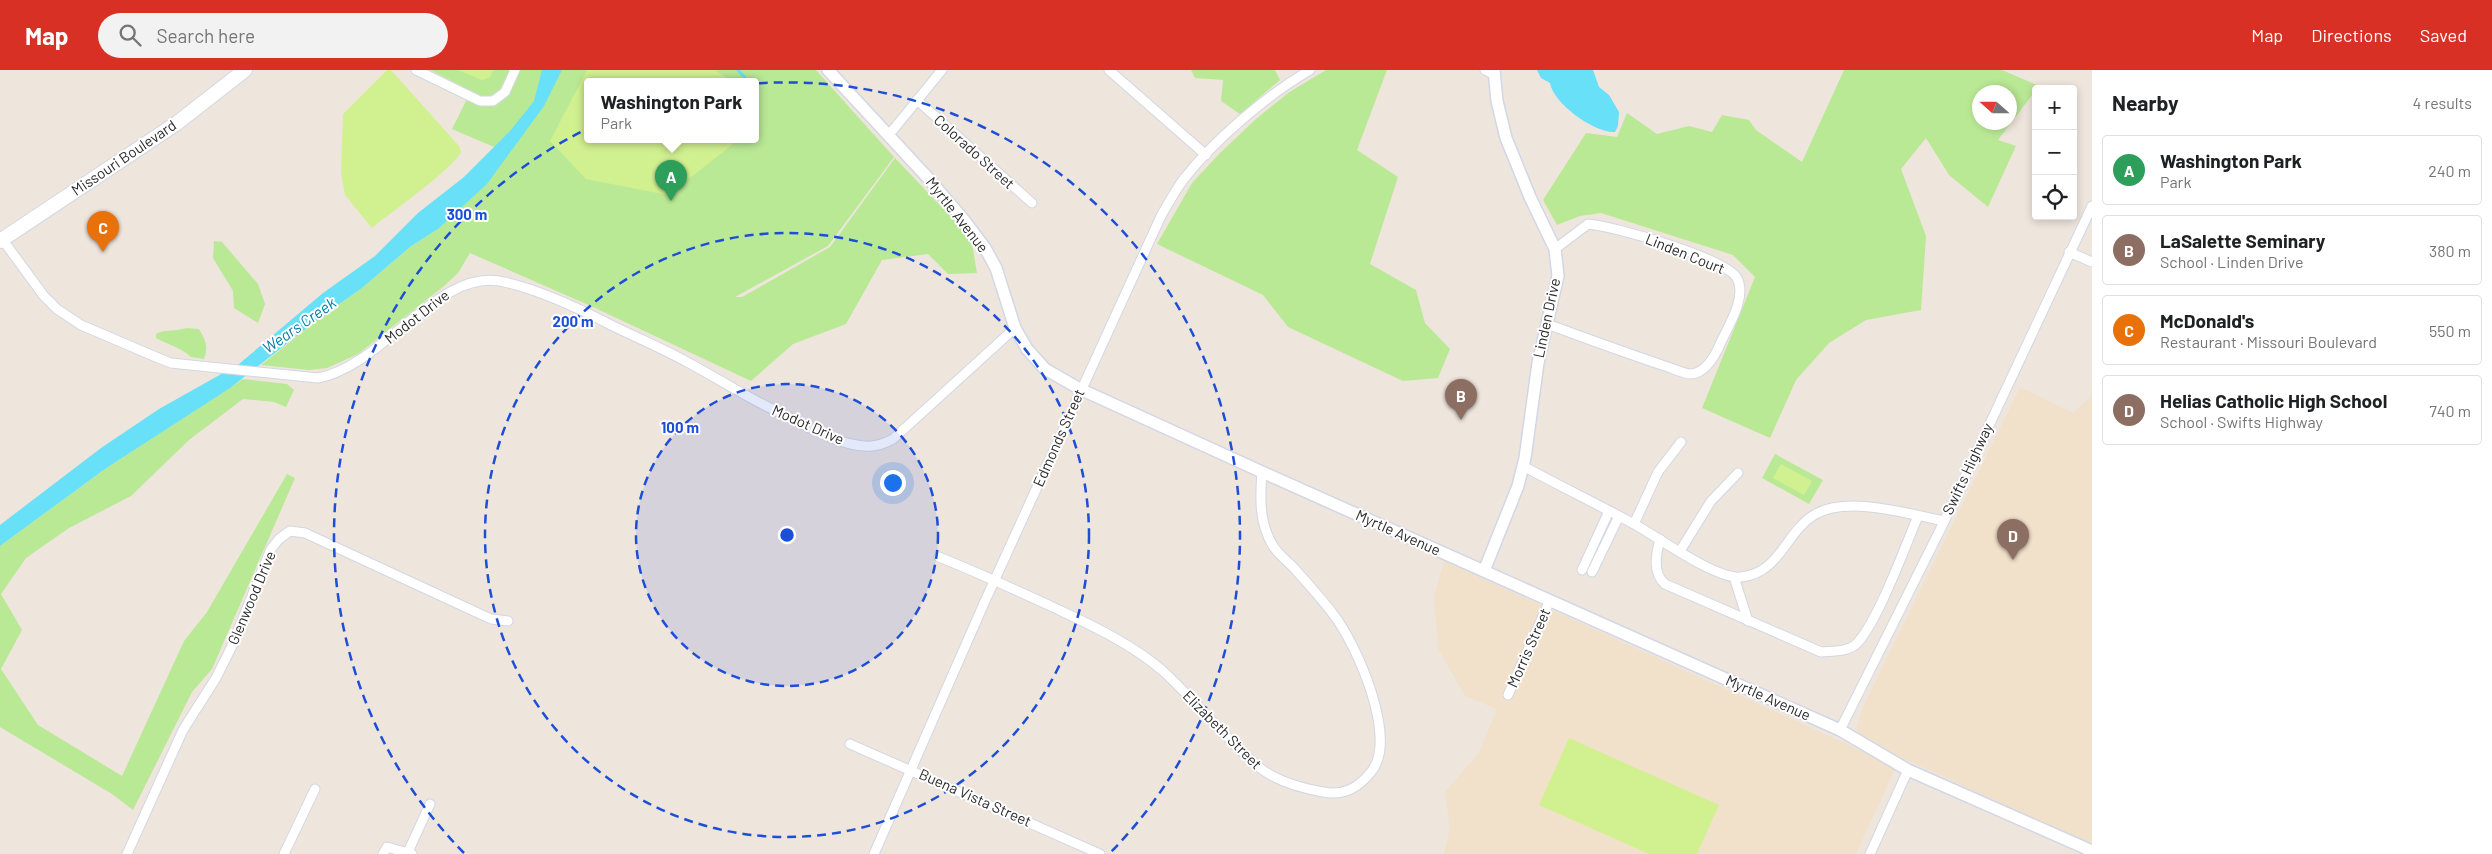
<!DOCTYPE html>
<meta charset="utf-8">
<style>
:root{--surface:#fff;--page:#f2f2f2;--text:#202124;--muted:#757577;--line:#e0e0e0;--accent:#d93025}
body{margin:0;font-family:Barlow,sans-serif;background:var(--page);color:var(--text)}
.controls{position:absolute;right:15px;top:15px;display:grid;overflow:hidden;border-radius:5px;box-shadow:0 2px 8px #0003}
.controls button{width:45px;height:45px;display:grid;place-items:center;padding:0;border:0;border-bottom:1px solid var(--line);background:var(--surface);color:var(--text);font:25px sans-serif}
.compass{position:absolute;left:1972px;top:15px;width:45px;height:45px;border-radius:50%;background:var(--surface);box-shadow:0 2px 8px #0003;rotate:291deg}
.you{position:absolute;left:892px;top:412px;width:18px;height:18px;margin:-12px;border:4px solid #fff;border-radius:50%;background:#1a73e8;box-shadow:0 0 0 8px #1a73e833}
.badge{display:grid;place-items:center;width:32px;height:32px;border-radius:50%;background:var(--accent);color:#fff;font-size:16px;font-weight:700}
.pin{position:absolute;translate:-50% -41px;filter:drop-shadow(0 1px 2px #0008)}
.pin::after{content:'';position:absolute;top:26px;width:18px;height:15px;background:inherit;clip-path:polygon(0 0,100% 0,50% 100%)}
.popup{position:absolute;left:584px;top:8px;width:175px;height:65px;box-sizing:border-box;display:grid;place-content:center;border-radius:5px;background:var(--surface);filter:drop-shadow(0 1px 4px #0005);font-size:16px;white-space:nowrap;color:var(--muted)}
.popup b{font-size:19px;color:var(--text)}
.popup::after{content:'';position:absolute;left:50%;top:100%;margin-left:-10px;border:10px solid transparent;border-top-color:var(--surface)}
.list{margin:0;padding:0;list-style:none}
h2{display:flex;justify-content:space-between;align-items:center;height:65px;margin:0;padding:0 20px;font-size:21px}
h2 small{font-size:16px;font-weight:400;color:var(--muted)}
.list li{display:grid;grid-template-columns:32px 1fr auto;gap:15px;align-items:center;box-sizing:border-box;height:70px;margin:0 10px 10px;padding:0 10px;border:1px solid var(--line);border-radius:5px}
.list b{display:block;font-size:19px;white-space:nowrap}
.list p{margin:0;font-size:16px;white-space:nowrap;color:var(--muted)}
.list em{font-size:16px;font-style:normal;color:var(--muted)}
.icon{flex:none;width:28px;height:28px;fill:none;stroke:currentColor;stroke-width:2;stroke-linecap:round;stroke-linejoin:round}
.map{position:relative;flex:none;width:2092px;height:784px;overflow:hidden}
header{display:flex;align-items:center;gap:30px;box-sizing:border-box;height:70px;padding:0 25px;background:var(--accent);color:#fff}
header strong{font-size:24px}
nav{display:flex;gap:28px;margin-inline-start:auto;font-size:18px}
.search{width:350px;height:45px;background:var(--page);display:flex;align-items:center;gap:12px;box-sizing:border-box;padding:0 18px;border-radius:28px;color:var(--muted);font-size:19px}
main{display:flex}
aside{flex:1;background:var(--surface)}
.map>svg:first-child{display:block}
.education{fill:#f1e1cb}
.green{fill:#bae995;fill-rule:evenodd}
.pitch{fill:#d1f190}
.water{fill:#68e0f8}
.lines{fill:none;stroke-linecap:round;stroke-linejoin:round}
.stream{stroke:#68e0f8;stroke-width:3}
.minor-casing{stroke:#d2d7e5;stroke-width:11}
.tertiary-casing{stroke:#d2d7e5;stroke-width:14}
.secondary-casing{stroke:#d2d7e5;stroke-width:16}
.minor{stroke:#fff;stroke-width:9}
.tertiary{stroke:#fff;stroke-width:11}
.secondary{stroke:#fff;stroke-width:14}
.ring{fill:none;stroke:#1d4ed8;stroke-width:2.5;stroke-dasharray:9 6}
.labels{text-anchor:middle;stroke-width:4;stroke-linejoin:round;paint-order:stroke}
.street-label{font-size:15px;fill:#2c2c2c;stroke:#fff}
.water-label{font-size:16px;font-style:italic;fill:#037fa9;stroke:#fff}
.centre{fill:#1d4ed8;stroke:#fff;stroke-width:2.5}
.ring-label{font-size:15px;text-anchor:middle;font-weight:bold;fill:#1d4ed8;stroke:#fff;stroke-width:4;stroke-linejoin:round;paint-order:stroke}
</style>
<header>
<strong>Map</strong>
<div class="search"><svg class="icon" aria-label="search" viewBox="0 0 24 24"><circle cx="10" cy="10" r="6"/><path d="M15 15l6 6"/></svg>Search here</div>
<nav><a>Map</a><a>Directions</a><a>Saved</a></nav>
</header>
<main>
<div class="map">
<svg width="2092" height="784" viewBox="0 0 2092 784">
<rect width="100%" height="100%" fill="#eee5dd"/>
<!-- education -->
<g class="education">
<path d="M2020,317l53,26 19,-18v448l-7,-1 -180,-83 -44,-24 -5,-6 7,-22z"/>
<path d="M1444,491l405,184 46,24 -39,85h-412l6,-26 -5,-36 33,-38 19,-45 -32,-13 -27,-47 -4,-52z"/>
</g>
<!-- green -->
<g class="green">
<path d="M430,0h386l78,87 -66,89 -93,51h7l88,-50 65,-89 76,80 6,35 -29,1 -20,-20 -46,6 -36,64 -53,20 -42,37 -158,-74 -123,-54 -12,20 -14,13 -86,68 -31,14 -18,2 -48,-5 64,-51 37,-26 48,-41 28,-18 70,-76 -56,-24 19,-38zM587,12h168v58h-168z"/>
<path d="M1191,0h84l5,10 -40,34 -19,-13 2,-21 -28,-2z"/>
<path d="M1326,0h61l-30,80 41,27 -28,87 46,26 9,33 25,26 -12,29 -35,3 -115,-54 -25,-32 -106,-51 35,-61 28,-30 36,-34 32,-26z"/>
<path d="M1844,0h158l37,16 -41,54 18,6 -28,61 -39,-32 -23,-37 -25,31 25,67 -5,74 -55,10 -37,23 -33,37 -26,58 -68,-30 53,-131 -22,-22 -132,-42 -21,3 -23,9 -14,-25 43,-67 31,4 10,-24 30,21 32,-8 23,6 10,-17 27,5 7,10 46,32zM1980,22h30v30h-30z"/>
<path d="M214,171l8,1 36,42 7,20 -7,19 -24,-15 -1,-17 -20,-33z"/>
<path d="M186,258l13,1c6,10 10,18 5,30l-13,-2c-9,-9 -22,-12 -35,-19v-4c8,-5 18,-2 30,-6z"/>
<path d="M243,309l44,5 7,6 -8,17 -12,-5 -31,-3 -54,41 -58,56 -62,32 -43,30 -25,36 21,36 -21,39 37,56 84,51 62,-135 23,-29 80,-138 8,4 -83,191 -20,23 -59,118 -21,-16 -112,-67v-181l105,-77z"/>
<path d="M1775,384l48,26 -14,24 -47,-26z"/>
</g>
<!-- pitch -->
<g class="pitch">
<path d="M387,0h4l68,76 2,6c-7,16 -72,62 -89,76l-27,-33 -4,-22 2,-59z"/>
<path d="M458,0h35l-3,7 -8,3z"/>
<path d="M587,0h128l18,12h-146v58h146l-1,5 -64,50 -82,-16 -36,-38z"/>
<path d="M1781,394l31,17 -8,14 -31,-17z"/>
<path d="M1569,668l150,67 -22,49h-48l-110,-49z"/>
</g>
<!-- water -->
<g class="water">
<path d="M542,0h20l-18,36 -57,78 -49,45 -28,18 -48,41 -37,26 -95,74 -125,81 -105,77v-21l101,-77 58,-39 80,-45 84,-71 52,-37 43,-43 46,-36 46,-46 24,-30z"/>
<path d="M1537,0h56l6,17 10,8 10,17 -1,14 -3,6c-21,1 -62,-29 -65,-49l-9,-5z"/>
</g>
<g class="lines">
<!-- stream -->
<path class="stream" d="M738,0l11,12"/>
<!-- minor casing -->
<g class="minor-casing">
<g id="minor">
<path d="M416,0l64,31h13l12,-9 10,-22"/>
<path d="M1109,0l97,85"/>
<path d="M1485,0l8,4"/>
<path d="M917,30l115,103"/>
<path d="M888,66l54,-66"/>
<path d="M2,169l42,57 13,13 24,16 75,32 15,6 19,2 128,13c66,-12 121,-112 186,-96 36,8 72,25 105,42 26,13 53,24 78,38 32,17 61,36 93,51 26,12 55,31 84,33 11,1 20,-2 29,-7l122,-111"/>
<path d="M2069,182l23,10"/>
<path d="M1547,254c38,14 76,28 115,41 8,2 21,9 29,9 15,-1 25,-20 30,-32 8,-17 26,-45 16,-64 -11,-20 -124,-52 -149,-54l-33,25"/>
<path d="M1523,396c37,20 74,38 111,58 24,13 82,56 107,53 38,-3 45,-45 73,-62 33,-20 95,-1 130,6"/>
<path d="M1634,454l24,-52 23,-30"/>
<path d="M1660,469c-4,15 -8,34 5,45l156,68c11,-1 25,0 34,-7 21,-18 51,-101 63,-129"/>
<path d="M1680,481l31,-50 27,-28"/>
<path d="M939,487c40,16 79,34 118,52 36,17 75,35 106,62 34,31 62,68 97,97 18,14 41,20 63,24 21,4 35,-4 48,-20 28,-33 -15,-129 -38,-158 -12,-16 -26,-31 -39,-46 -7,-7 -16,-14 -21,-22 -14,-23 -13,-48 -11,-74"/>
<path d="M1582,500l27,-59"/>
<path d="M1592,502l27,-56"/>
<path d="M1734,507l14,44"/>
<path d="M1508,625l42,-95"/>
<path d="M1840,660l101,-202 151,-322"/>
<path d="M850,674l250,110"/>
<path d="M408,782l22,-48"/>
<path d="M127,784l56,-124 33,-52 15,-30 40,-99 8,-10 11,-8 15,2 186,86 17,2"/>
<path d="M284,784l31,-65"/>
<path d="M383,784l4,-7 25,7"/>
<path d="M874,784l111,-253 176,-385c7,-12 14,-25 22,-36 31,-40 83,-84 127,-110"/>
<path d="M1870,784l38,-84"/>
</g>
</g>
<!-- tertiary casing -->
<g class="tertiary-casing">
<g id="tertiary">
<path d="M828,0l100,108 36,42 21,28 11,20 19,60 12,21 18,20 35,20 182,83 578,258 68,40 184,81"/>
<path d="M1484,501l34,-85 7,-28 13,-95 20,-87 -3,-27 -25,-52 -24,-59 -9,-37 -3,-31"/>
</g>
</g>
<!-- secondary casing -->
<g class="secondary-casing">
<path id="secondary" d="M0,171l177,-118 68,-53"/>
</g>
<!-- minor -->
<use href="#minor" class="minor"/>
<!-- tertiary -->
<use href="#tertiary" class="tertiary"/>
<!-- secondary -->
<use href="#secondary" class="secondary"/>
</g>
<!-- distance rings -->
<circle cx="787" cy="465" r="151" fill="#1d4ed8" fill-opacity=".12"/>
<g class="ring">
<circle cx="787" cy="465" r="151"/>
<circle cx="787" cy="465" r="302"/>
<path d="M464 783A453 453 0 1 1 1110 783"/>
</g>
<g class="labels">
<!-- street labels -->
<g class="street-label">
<text transform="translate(974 82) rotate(42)" y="5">Colorado Street</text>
<text transform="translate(124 88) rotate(-34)" y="5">Missouri Boulevard</text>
<text transform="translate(957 145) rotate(52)" y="5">Myrtle Avenue</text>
<text transform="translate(1685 184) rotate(22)" y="5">Linden Court</text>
<text transform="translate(417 247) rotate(-38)" y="5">Modot Drive</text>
<text transform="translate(1547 248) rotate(-78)" y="5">Linden Drive</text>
<text transform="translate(808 355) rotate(24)" y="5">Modot Drive</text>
<text transform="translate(1059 368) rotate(-66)" y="5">Edmonds Street</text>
<text transform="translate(1968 399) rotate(-65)" y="5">Swifts Highway</text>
<text transform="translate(1398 463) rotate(24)" y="5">Myrtle Avenue</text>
<text transform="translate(252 528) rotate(-67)" y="5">Glenwood Drive</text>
<text transform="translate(1529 578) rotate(-66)" y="5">Morris Street</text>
<text transform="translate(1768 628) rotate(24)" y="5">Myrtle Avenue</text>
<text transform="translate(1222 660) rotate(45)" y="5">Elizabeth Street</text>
<text transform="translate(975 728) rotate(24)" y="5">Buena Vista Street</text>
</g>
<!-- water labels -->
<g class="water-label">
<text transform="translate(299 255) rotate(-35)" y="6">Wears Creek</text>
</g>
</g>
<circle cx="787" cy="465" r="8" class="centre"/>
<g class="ring-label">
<text x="467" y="150">300 m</text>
<text x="573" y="257">200 m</text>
<text x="680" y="363">100 m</text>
</g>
</svg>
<div class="controls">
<button>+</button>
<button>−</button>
<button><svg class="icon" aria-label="locate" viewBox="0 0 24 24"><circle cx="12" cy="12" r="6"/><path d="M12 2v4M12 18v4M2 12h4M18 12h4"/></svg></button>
</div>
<svg class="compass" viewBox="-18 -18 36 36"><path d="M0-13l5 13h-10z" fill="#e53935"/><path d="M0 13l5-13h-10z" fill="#757577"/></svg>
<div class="you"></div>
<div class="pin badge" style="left:671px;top:131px;background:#2e9e5b">A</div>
<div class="popup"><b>Washington Park</b>Park</div>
<div class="pin badge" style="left:1461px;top:350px;background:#8d6e63">B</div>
<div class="pin badge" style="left:103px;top:182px;background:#e8710a">C</div>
<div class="pin badge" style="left:2013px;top:490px;background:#8d6e63">D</div>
</div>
<aside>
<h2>Nearby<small>4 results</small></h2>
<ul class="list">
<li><span class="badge" style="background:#2e9e5b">A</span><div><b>Washington Park</b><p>Park</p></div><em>240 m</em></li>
<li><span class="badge" style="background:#8d6e63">B</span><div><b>LaSalette Seminary</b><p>School · Linden Drive</p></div><em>380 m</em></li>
<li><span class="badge" style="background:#e8710a">C</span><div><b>McDonald's</b><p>Restaurant · Missouri Boulevard</p></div><em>550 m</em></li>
<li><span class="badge" style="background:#8d6e63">D</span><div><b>Helias Catholic High School</b><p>School · Swifts Highway</p></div><em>740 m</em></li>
</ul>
</aside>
</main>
